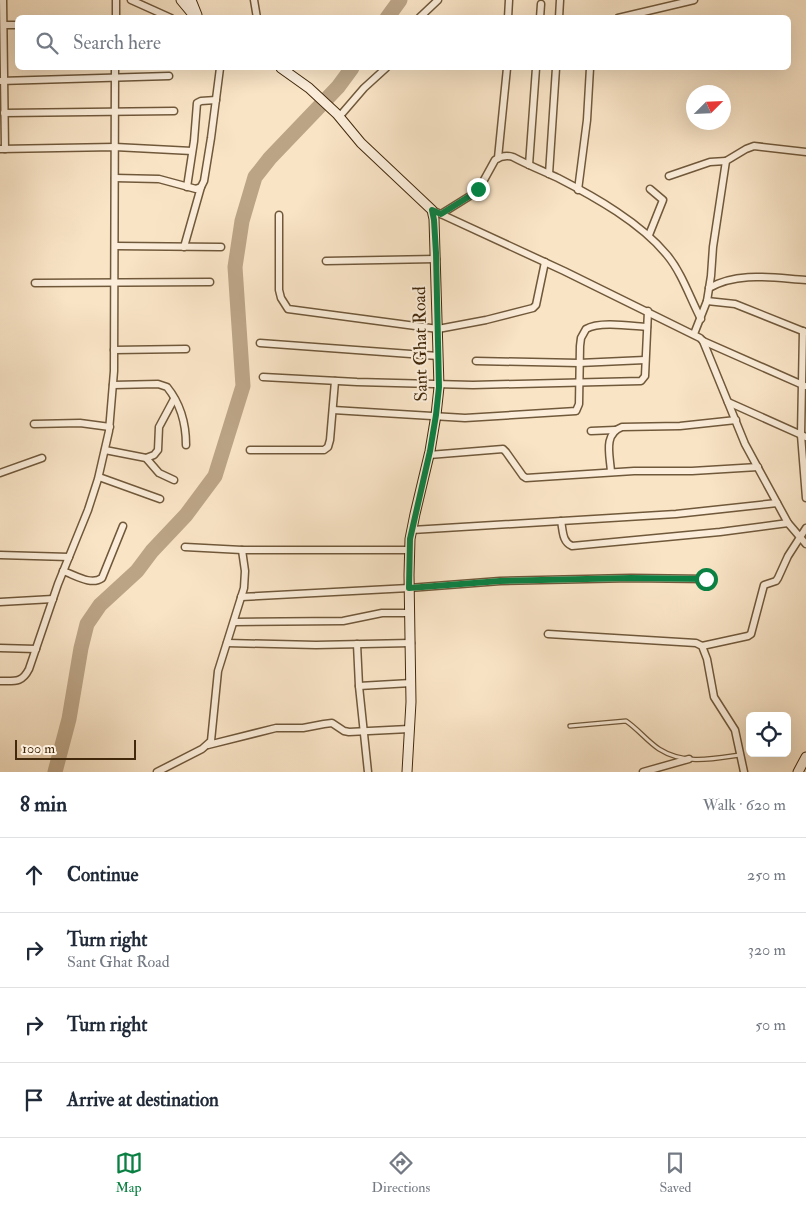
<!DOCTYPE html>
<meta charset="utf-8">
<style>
:root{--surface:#fff;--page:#f6f6f7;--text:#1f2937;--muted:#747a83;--line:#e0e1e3;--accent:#0b8043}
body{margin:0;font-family:"IM FELL Double Pica",serif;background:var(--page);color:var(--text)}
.controls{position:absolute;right:15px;bottom:15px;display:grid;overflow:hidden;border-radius:8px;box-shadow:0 5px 20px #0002}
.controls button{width:45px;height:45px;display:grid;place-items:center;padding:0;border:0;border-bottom:1px solid var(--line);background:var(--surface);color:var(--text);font:25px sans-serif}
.compass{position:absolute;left:686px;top:85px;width:45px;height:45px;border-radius:50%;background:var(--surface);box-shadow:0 5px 20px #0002;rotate:66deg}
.scale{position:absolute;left:15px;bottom:12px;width:121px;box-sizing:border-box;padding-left:5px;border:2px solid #43290b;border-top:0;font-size:14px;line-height:18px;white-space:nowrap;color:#43290b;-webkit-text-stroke:4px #fbedda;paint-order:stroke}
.stop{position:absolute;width:15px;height:15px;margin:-11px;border:4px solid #0b8043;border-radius:50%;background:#fff}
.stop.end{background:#0b8043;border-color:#fff;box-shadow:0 1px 5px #0008}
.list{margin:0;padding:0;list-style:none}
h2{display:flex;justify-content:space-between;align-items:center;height:65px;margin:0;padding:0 20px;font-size:21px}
h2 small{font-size:16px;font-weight:400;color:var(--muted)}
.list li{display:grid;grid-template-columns:32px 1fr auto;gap:15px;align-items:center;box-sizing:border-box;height:75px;padding:0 20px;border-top:1px solid var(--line)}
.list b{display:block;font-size:19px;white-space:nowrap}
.list p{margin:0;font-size:16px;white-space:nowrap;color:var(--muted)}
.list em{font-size:16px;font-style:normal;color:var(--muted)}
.icon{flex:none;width:28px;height:28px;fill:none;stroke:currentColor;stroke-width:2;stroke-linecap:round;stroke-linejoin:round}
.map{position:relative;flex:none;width:806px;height:772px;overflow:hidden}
.search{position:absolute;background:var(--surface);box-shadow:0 5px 20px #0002;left:15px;right:15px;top:15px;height:55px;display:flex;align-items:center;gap:12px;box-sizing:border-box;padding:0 18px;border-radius:8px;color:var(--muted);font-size:19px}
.sheet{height:365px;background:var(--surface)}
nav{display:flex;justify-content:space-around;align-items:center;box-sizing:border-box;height:70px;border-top:1px solid var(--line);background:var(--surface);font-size:14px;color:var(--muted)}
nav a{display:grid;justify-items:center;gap:2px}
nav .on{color:var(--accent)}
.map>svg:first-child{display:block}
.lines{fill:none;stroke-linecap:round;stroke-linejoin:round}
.river{stroke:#bba486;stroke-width:15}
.lane-casing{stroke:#70583a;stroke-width:5.5}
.street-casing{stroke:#70583a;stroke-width:9}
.secondary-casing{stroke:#43290b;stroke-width:11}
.lane{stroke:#fbedda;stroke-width:3}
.street{stroke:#fbedda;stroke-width:6}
.secondary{stroke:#fbedda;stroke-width:9}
.route{stroke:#0b8043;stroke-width:6}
.labels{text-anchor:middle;stroke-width:4;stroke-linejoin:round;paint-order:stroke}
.street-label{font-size:18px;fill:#43290b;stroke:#fbedda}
</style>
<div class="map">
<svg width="806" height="772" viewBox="0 0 806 772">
<rect width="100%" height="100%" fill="#f9e4c6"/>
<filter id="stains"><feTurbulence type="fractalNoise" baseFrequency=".004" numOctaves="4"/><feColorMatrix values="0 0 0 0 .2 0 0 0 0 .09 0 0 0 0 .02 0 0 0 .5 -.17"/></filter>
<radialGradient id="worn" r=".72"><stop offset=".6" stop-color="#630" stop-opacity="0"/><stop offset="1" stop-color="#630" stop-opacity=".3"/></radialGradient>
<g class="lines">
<!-- river -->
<g class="river">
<path d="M387,18l13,-18"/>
<path d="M55,772l14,-53 12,-71 6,-24 13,-19 37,-34 15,-20 34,-36 29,-39 28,-90 -8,-119 7,-46 13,-44 15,-19 68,-71 14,-19"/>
</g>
<!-- lane casing -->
<g class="lane-casing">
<path id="lane" d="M570,726l56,-5c12,8 21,20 33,28 25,16 53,10 80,6"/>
</g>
<!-- street casing -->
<g class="street-casing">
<g id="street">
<path d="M3,0l2,149"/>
<path d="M131,0l40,18"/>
<path d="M254,0l3,18"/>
<path d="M116,18v-18"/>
<path d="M419,18l19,-18"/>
<path d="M508,18l1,-18"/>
<path d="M540,18l1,-14"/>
<path d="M559,18l1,-18"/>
<path d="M618,18l76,-18"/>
<path d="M4,25h14"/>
<path d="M0,81l169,-5"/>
<path d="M4,113l170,-2"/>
<path d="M339,117l25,-29 22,-20"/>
<path d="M0,149l115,-2 77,4"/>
<path d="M498,158l9,-90"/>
<path d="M529,165l7,-97"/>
<path d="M549,174l7,-106"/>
<path d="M669,176l41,-14 16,-1"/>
<path d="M115,178l44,1 37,10 5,-2 3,-6 7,-43 9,-70"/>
<path d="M187,187l7,-46 3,-38 4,-2 15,-1"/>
<path d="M578,190l9,-70 3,-52"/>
<path d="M432,210l132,61 136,67 3,3 42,103 43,79 18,21"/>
<path d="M441,214l32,-20 6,-5 16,-29c6,-4 12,-5 18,-3 15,8 30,14 45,21 37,19 83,45 109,77 15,18 23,43 34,64"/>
<path d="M279,215v75l2,8 7,11 150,20 48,-9 47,-12 3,-3 9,-43"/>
<path d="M649,235l14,-35 -13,-11"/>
<path d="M115,246l106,1"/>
<path d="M184,247l17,-60"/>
<path d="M326,261l110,-2"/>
<path d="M35,283l175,-1"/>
<path d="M709,288c29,-17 65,-10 97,-8"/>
<path d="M707,301l28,3 70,28"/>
<path d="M803,331l-2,104 5,63"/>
<path d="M694,334l13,-33 4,-25 2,-29 13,-86 20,-12 8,-3 52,6"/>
<path d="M703,341l102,45"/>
<path d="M260,343l178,13"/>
<path d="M114,350l72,-1"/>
<path d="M476,361l103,2 66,-3"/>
<path d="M263,377l94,5 116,3 168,-4 4,-5 3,-65"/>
<path d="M113,385l45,-1 9,3c13,16 19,37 19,58"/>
<path d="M728,402l78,35"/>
<path d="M333,410l132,8 111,-7 3,-7 1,-58 1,-8 5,-9c14,-8 45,-3 61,-2"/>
<path d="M34,424l46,-1 30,4"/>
<path d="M591,431l24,-1"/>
<path d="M105,450l41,8 13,15 15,7"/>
<path d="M250,450h74l4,-3 2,-7 5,-59"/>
<path d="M429,455l74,-6 3,3 17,24 3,2 108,-7h58l66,-4"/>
<path d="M146,458l8,-3 4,-5 1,-23 15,-28"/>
<path d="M611,472c-1,-17 -8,-38 11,-45l58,-1 56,-6"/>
<path d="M0,473l42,-15"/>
<path d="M99,477l61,22"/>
<path d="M561,521c2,9 1,21 11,25l148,-14 68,-9"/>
<path d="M412,530l264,-16 101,-11"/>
<path d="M185,547l57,3h168"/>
<path d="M0,555l69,2"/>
<path d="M63,571c12,4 28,15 39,7l21,-52"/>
<path d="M241,597l168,-9 91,-7 131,-3 75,1"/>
<path d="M0,602l53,-3"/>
<path d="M234,622l109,-1 39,-8h28"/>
<path d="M548,634l148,9 6,3 5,13 7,38 21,33 9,42"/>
<path d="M227,643l89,2 95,-2"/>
<path d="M357,644l2,42 9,86"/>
<path d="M702,646l46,-10 3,-2 13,-49 12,-4 2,-3 10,-22 18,-28"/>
<path d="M0,648l36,1"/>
<path d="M0,681c15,0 22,2 29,-12l29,-85 30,-74 10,-31 11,-48 5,-60 1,-303"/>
<path d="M359,686l52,-3"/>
<path d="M208,745l68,-17h27l21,-4 8,-1 12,8 5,1 60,-3"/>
<path d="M157,772l45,-23 9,-8 7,-70 26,-83 1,-17 -3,-21"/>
<path d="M643,772l46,-13"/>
</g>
</g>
<!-- secondary casing -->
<g class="secondary-casing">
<g id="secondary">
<path d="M181,0l15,18"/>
<path d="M191,0l6,15"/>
<path d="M281,68l28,20 28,26 24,29 71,67 2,9 5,168 -3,28 -6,36 -15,63 -5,25 -1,36 2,127 -4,70"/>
<path d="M798,772l8,-15"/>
</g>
</g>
<!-- lane -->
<use href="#lane" class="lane"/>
<!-- street -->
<use href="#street" class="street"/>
<!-- secondary -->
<use href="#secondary" class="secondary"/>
</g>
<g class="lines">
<!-- route -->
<path class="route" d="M478,189l-5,5 -32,20 -9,-4 2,10 2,33 3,134 -3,28 -6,36 -20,88 -1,49 91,-7 131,-3 75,1"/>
</g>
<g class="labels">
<!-- street labels -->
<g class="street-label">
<text transform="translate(420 344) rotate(-91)" y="6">Sant Ghat Road</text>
</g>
</g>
<rect width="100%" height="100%" filter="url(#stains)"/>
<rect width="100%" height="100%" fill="url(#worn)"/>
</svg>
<div class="controls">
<button><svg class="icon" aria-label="locate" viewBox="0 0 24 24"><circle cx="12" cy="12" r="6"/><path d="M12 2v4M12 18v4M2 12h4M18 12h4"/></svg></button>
</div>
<svg class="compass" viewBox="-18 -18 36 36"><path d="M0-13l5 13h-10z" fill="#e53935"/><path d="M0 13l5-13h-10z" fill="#747a83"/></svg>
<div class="scale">100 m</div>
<div class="stop" style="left:706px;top:579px"></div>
<div class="stop end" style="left:478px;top:189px"></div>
<div class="search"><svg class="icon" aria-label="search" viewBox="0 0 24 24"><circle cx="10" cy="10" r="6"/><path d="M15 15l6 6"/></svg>Search here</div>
</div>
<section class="sheet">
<h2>8 min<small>Walk · 620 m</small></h2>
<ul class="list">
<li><svg class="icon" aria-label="ahead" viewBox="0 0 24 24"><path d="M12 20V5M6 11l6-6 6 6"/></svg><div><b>Continue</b></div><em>250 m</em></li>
<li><svg class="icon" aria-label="right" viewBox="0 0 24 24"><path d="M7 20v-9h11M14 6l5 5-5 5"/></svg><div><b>Turn right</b><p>Sant Ghat Road</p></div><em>320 m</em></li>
<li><svg class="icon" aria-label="right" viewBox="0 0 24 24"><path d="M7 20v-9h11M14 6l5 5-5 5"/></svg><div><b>Turn right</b></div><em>50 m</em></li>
<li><svg class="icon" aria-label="arrive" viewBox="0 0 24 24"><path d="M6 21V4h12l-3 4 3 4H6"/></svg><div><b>Arrive at destination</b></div></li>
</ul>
</section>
<nav>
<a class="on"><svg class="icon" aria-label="map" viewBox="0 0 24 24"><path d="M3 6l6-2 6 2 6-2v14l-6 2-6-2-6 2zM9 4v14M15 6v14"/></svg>Map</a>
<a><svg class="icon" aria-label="directions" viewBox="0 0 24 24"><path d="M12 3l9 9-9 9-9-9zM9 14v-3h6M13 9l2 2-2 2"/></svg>Directions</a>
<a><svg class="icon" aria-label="saved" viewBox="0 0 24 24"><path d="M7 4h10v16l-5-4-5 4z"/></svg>Saved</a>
</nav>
